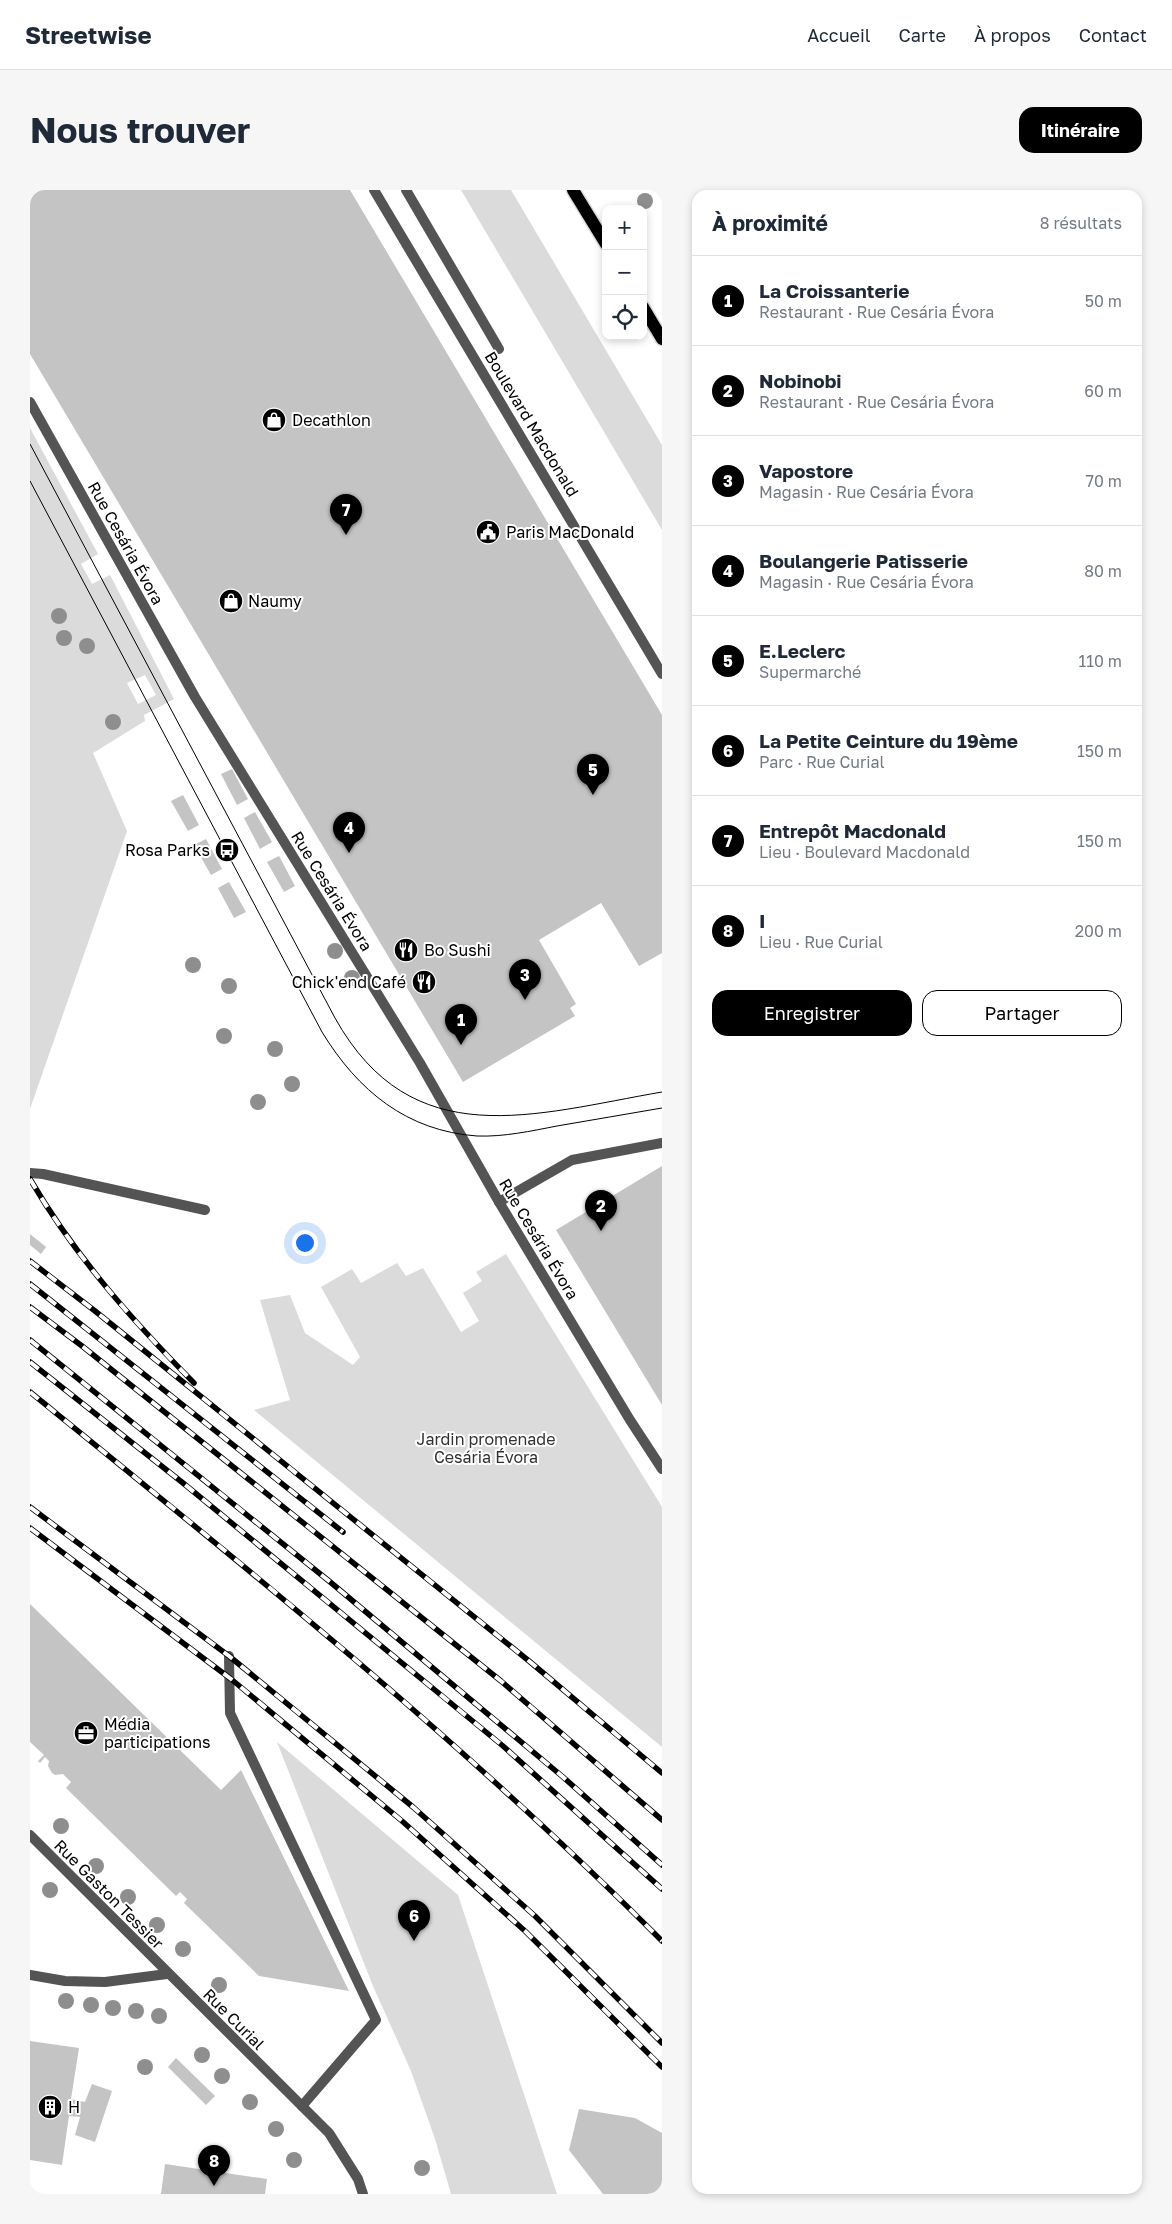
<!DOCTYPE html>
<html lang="fr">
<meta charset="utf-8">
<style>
:root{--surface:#fff;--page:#f6f6f7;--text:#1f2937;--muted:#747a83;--line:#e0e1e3;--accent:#000}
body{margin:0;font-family:"Golos Text",sans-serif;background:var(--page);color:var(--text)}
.controls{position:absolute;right:15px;top:15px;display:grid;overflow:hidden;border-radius:10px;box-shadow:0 2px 8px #0003}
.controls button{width:45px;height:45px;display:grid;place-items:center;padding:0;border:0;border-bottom:1px solid var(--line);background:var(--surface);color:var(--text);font:25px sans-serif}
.you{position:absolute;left:274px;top:1052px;width:18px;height:18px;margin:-12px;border:4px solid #fff;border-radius:50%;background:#1a73e8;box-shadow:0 0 0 8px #1a73e833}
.badge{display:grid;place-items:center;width:32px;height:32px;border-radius:50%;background:var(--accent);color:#fff;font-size:16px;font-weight:700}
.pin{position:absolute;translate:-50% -41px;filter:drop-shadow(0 1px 2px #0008)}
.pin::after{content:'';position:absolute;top:26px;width:18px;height:15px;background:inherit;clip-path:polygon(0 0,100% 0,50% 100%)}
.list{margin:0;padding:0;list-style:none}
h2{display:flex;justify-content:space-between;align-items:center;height:65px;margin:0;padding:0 20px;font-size:21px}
h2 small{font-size:16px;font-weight:400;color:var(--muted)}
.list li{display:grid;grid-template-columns:32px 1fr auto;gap:15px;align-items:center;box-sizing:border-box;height:90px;padding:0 20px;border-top:1px solid var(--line)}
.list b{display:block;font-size:19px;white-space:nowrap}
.list p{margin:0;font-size:16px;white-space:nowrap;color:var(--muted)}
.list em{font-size:16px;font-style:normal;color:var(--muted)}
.actions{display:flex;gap:10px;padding:15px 20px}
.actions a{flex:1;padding:11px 0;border:1px solid var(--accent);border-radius:15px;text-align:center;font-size:18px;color:var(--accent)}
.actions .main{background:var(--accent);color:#fff}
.icon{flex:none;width:28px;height:28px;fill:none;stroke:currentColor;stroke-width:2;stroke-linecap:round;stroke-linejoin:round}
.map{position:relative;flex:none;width:632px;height:2004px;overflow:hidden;border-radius:15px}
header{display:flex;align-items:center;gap:30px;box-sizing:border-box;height:70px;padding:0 25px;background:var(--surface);border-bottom:1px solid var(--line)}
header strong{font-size:24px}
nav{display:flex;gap:28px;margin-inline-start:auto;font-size:18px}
.intro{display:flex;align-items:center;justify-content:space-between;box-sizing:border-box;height:120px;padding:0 30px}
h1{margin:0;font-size:35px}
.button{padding:12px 22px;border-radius:15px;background:var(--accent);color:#fff;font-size:18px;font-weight:700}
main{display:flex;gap:30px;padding:0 30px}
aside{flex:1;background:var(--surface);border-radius:15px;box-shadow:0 2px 8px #0003}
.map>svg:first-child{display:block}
.green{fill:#dbdbdb;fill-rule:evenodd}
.building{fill:#c4c4c4}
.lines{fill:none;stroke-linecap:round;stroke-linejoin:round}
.primary-casing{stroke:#dbdbdb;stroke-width:15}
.lane{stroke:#545454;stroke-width:10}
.street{stroke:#545454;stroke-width:10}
.primary{stroke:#000;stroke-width:12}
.tram{stroke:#000;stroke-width:1}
.rail-casing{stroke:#000;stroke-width:5.5}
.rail{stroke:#fff;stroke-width:4;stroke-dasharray:11;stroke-linecap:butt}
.tree{fill:#8e8e8e}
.labels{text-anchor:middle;stroke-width:4;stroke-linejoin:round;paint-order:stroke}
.poi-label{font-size:16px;fill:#000;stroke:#fff;text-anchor:start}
.street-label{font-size:16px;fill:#000;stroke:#fff}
.park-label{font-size:16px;fill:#323232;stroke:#fff}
</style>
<header>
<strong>Streetwise</strong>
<nav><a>Accueil</a><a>Carte</a><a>À propos</a><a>Contact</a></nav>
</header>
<div class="intro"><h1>Nous trouver</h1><a class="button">Itinéraire</a></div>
<main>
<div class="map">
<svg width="632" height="2004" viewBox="0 0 632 2004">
<rect width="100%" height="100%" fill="#fff"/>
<!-- green -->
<g class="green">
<path d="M431,0h50l151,255v85z"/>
<path d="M0,238l68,126 -17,10 11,20 18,-9 64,124 -30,16 1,6 -52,32 34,78 -97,278zM115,485l11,20 -18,9 -11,-21z"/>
<path d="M476,1064l156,253v240l-408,-337 36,-10 -30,-100 30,-5 15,38 48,32 7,-8 -39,-70 31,-18 9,14 36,-20 9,13 17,-8 38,64 18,-11 -16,-28 19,-12 -6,-9z"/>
<path d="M247,1552l181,153 99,299h-106l-16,-55 -24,-68 -38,-85z"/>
</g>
<!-- building -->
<g class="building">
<path d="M0,0h320l312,525v238l-23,13 -38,-63 -62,37 37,64 -6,4 5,8 -112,66 -433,-728z"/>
<path d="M202,579l16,30 -11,6 -16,-31z"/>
<path d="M153,605l16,30 -11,6 -17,-30z"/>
<path d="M225,622l17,30 -12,7 -16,-31z"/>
<path d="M176,649l16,30 -11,6 -17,-30z"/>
<path d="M249,666l16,30 -11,6 -17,-30z"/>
<path d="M199,692l17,30 -12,6 -16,-30z"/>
<path d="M632,976v239l-106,-175z"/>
<path d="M0,1044l16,13 -5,7 -11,-9z"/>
<path d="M0,1414l191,186 20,-20 108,221 -90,-15 -75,-73 3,-4 -7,-7 -4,4 -110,-108 5,-6 -8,-8 -8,1 -3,-2 -4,-7 1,-5 -4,-4 -5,6 -2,-2 6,-6 -14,-13z"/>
<path d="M0,1851l49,7 -8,51 14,3 7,-18 20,7 -17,51 -20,-7 5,-18 -11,-1 -7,49 -32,-5z"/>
<path d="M146,1868l39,38 -9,9 -38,-38z"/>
<path d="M549,1919l56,9 27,15v61h-59l-34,-44z"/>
<path d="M135,1974l102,15 -2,15h-104z"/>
</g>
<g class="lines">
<!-- primary casing -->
<g class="primary-casing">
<g id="primary">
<path d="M543,0l33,54"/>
<path d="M613,117l19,32"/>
</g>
</g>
<!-- lane -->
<g class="lane">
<path d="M376,0l93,159"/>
<path d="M199,1466l1,57 146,307 -74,86"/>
</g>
<!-- street -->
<g class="street">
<path d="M344,0l288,484"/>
<path d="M0,212l165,295 225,366 79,139 131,218 32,49"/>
<path d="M0,983l13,1 162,36"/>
<path d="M469,1012l73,-42 90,-17"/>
<path d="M0,1645l299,298 29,46 5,15"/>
<path d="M0,1785l35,6 40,1 62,-8"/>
</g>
<!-- primary -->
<use href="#primary" class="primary"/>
<!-- tram -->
<g class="tram">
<path d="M0,254l305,574c77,138 199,96 327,74"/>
<path d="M0,291l292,551c36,59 85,99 155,104 27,1 54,-5 80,-10 35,-6 70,-12 105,-18"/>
</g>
<!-- rail casing -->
<g class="rail-casing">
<g id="rail">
<path d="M0,989c45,77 101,140 164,204"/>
<path d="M0,1071l65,50 434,350 133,112"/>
<path d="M0,1094l313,248"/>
<path d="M0,1117l52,39 419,335 161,139"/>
<path d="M0,1150l299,241 234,196 99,88"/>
<path d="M0,1172l153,121 320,263 159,143"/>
<path d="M0,1202c217,176 435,351 632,549"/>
<path d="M0,1317l199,149 184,151 122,109 127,127"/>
<path d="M0,1338l201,151 171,142 123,110 137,136"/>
</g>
</g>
<!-- rail -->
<use href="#rail" class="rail"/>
</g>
<!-- trees -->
<g class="tree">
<circle cx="615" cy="11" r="8"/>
<circle cx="29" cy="426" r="8"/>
<circle cx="34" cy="448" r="8"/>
<circle cx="57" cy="456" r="8"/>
<circle cx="83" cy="532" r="8"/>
<circle cx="305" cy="761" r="8"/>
<circle cx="163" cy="775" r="8"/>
<circle cx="322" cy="788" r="8"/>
<circle cx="199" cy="796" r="8"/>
<circle cx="194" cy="846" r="8"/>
<circle cx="245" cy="859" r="8"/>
<circle cx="262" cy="894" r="8"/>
<circle cx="228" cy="912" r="8"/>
<circle cx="31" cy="1636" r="8"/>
<circle cx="66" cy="1676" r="8"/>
<circle cx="20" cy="1700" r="8"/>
<circle cx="98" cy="1707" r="8"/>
<circle cx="127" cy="1735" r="8"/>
<circle cx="153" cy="1759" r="8"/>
<circle cx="189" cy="1795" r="8"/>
<circle cx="36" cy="1811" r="8"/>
<circle cx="61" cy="1815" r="8"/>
<circle cx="83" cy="1818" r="8"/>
<circle cx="106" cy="1821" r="8"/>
<circle cx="129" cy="1826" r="8"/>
<circle cx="172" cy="1865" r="8"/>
<circle cx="115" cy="1877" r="8"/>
<circle cx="192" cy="1886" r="8"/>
<circle cx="220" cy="1912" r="8"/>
<circle cx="246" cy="1939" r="8"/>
<circle cx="264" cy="1970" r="8"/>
<circle cx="392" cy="1978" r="8"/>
</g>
<!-- icons -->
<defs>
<g id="shop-disc" transform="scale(1.25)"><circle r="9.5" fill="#000" stroke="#fff"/><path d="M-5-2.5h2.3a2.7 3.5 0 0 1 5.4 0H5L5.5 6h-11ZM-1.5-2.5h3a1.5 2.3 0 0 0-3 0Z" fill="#fff"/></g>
<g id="civic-disc" transform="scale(1.25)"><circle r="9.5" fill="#000" stroke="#fff"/><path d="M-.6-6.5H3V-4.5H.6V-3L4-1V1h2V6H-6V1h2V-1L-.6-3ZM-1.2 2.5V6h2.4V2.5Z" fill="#fff"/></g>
<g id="bus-disc" transform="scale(1.25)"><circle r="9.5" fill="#000" stroke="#fff"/><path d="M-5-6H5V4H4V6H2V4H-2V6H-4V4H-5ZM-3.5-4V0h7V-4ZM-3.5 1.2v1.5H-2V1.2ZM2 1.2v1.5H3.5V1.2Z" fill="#fff"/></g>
<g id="restaurant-disc" transform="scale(1.25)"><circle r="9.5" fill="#000" stroke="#fff"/><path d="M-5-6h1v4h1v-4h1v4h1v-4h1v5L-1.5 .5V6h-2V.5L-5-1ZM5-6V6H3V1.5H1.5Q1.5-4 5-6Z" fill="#fff"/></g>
<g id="office-disc" transform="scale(1.25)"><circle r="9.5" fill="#000" stroke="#fff"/><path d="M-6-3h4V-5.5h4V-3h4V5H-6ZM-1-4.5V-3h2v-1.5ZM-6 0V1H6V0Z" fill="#fff"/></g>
<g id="building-disc" transform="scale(1.25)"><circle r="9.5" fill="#000" stroke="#fff"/><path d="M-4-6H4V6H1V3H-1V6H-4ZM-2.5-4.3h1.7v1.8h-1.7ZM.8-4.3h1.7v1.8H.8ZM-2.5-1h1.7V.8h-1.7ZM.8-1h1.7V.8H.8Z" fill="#fff"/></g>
</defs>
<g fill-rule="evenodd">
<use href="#shop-disc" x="244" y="230"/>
<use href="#civic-disc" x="458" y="342"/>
<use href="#shop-disc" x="201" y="411"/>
<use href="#bus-disc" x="197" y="660"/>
<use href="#restaurant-disc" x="376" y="760"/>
<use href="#restaurant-disc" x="394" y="792"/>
<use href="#office-disc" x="56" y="1543"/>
<use href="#building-disc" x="20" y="1917"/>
</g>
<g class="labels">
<!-- poi labels -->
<g class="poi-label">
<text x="262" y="236">Decathlon</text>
<text x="476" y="348">Paris MacDonald</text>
<text x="218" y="417">Naumy</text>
<text x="180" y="666" text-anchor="end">Rosa Parks</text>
<text x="394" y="766">Bo Sushi</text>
<text x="376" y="798" text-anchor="end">Chick'end Café</text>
<text x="74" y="1540">Média<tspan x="74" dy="18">participations</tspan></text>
<text x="38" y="1923">H</text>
</g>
<!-- street labels -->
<g class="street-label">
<text transform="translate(502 234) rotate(59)" y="6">Boulevard Macdonald</text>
<text transform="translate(96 353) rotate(61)" y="6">Rue Cesária Évora</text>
<text transform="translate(302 701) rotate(58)" y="6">Rue Cesária Évora</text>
<text transform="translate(509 1049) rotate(59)" y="6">Rue Cesária Évora</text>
<text transform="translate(79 1704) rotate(45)" y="6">Rue Gaston Tessier</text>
<text transform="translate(204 1829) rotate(45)" y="6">Rue Curial</text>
</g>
<!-- park labels -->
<g class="park-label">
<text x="456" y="1255">Jardin promenade<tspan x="456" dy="18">Cesária Évora</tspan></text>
</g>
</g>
</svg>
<div class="controls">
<button>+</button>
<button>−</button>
<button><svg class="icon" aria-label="locate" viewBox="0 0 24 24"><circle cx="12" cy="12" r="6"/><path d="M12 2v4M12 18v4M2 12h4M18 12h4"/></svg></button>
</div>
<div class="you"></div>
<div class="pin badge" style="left:431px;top:855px">1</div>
<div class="pin badge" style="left:571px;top:1041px">2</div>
<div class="pin badge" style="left:495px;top:810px">3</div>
<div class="pin badge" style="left:319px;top:663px">4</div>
<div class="pin badge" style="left:563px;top:605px">5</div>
<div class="pin badge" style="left:384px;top:1751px">6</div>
<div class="pin badge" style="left:316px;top:345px">7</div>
<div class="pin badge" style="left:184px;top:1996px">8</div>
</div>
<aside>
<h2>À proximité<small>8 résultats</small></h2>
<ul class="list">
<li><span class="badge">1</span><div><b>La Croissanterie</b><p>Restaurant · Rue Cesária Évora</p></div><em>50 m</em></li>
<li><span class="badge">2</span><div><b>Nobinobi</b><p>Restaurant · Rue Cesária Évora</p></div><em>60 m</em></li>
<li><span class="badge">3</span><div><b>Vapostore</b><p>Magasin · Rue Cesária Évora</p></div><em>70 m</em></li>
<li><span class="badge">4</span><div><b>Boulangerie Patisserie</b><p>Magasin · Rue Cesária Évora</p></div><em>80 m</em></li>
<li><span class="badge">5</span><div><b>E.Leclerc</b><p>Supermarché</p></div><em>110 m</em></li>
<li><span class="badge">6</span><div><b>La Petite Ceinture du 19ème</b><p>Parc · Rue Curial</p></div><em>150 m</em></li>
<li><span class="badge">7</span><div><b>Entrepôt Macdonald</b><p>Lieu · Boulevard Macdonald</p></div><em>150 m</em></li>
<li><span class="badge">8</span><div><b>I</b><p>Lieu · Rue Curial</p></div><em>200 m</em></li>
</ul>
<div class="actions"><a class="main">Enregistrer</a><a>Partager</a></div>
</aside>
</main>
